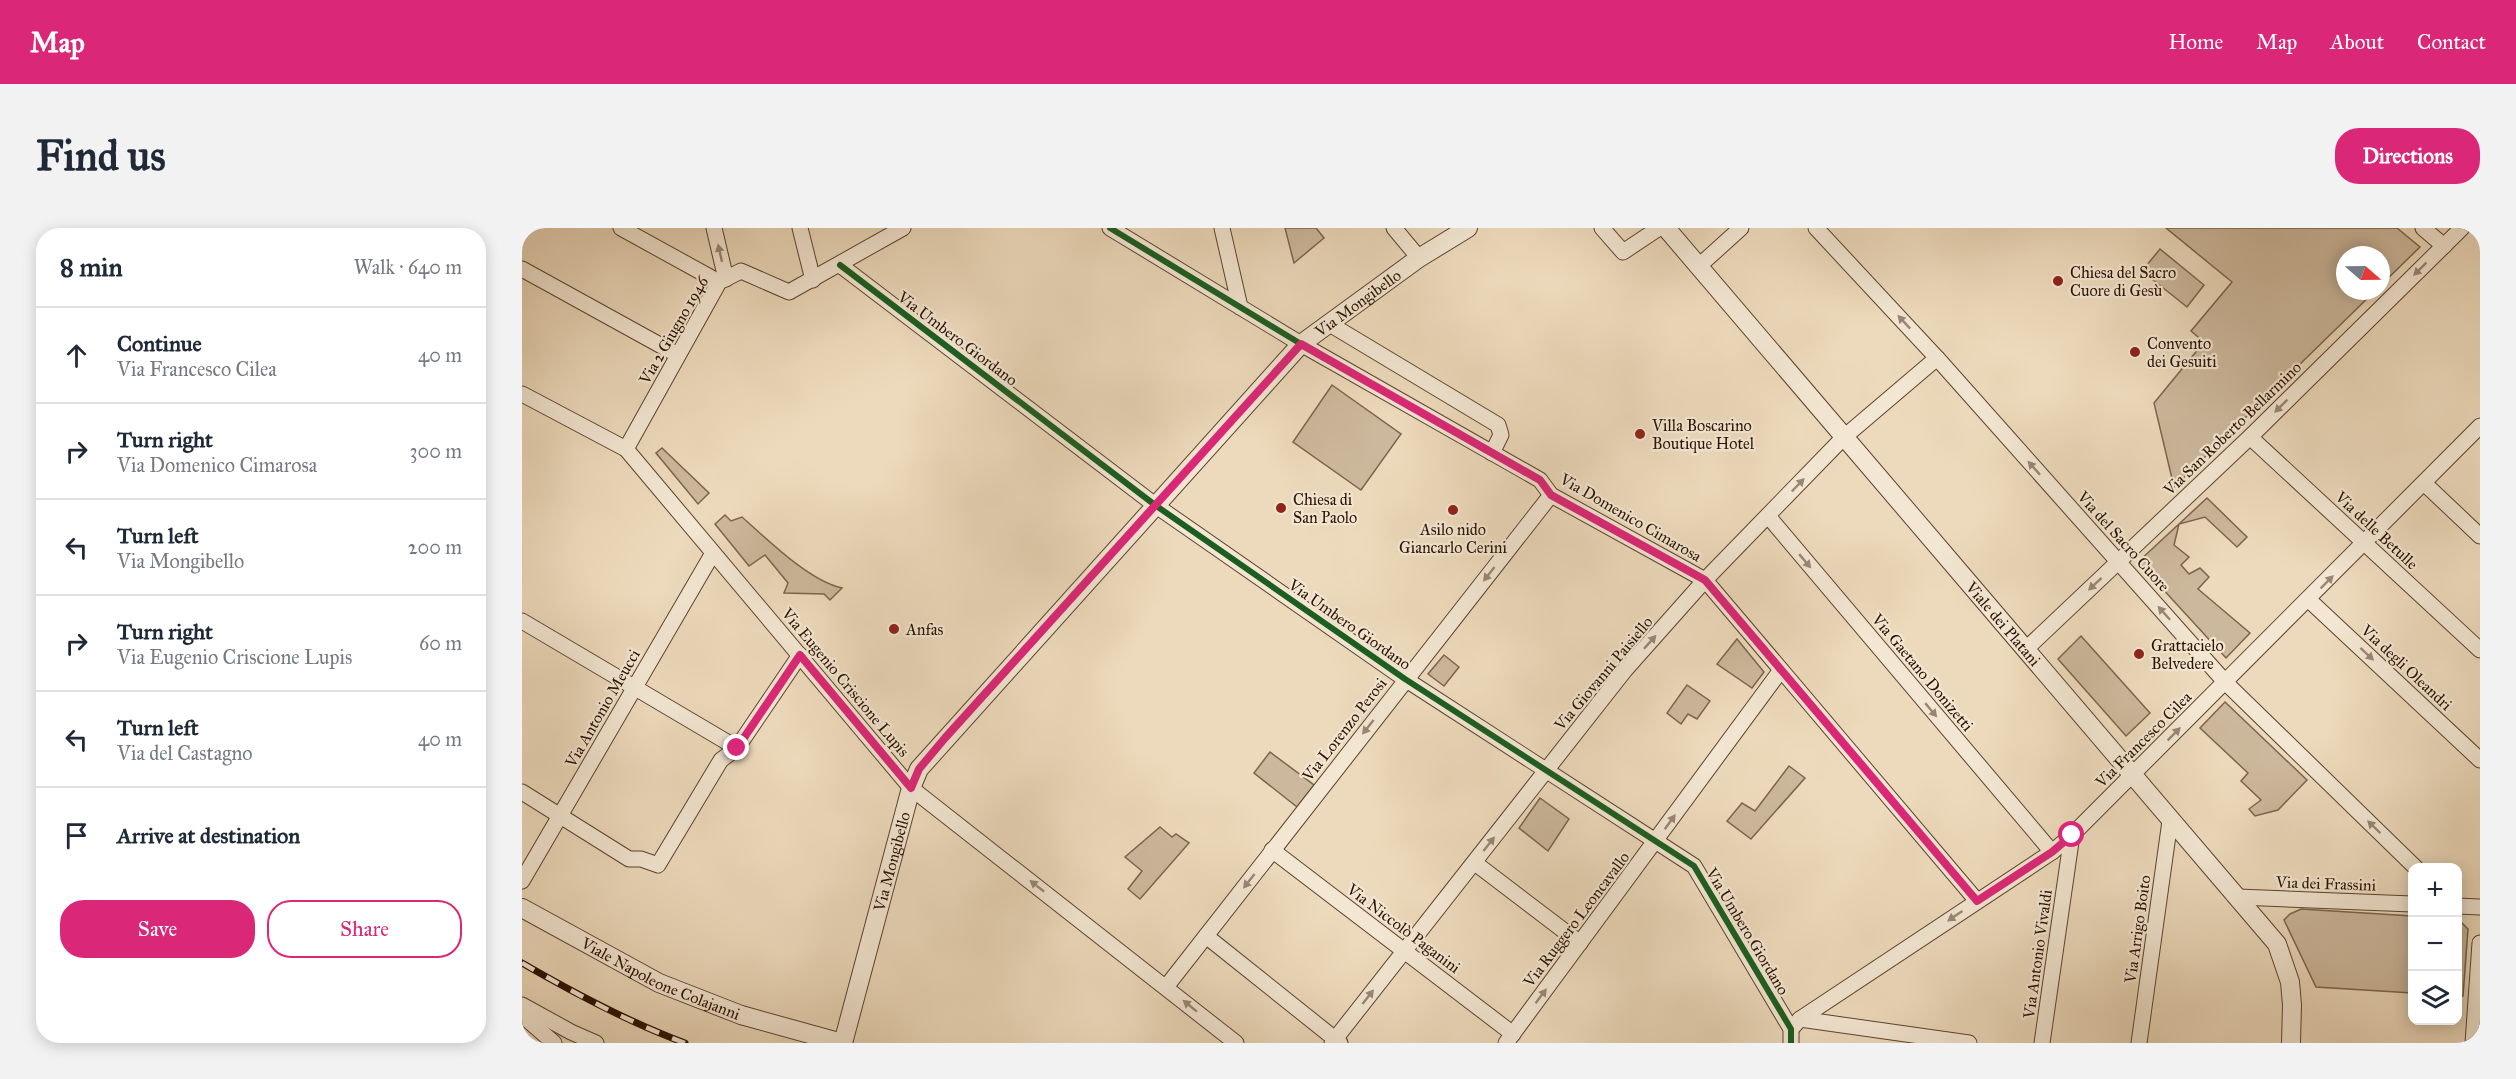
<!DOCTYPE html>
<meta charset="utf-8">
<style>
:root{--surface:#fff;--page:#f2f2f3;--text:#1f2937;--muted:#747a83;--line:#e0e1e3;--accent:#db2777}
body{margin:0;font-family:"IM FELL Great Primer",serif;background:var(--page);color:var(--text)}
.controls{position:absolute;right:18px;bottom:18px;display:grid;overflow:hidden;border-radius:12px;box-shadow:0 3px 15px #0003}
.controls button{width:54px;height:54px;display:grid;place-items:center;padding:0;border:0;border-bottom:2px solid var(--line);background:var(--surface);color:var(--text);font:30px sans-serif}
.compass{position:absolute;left:1814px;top:18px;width:54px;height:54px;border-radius:50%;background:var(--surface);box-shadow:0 3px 15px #0003;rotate:110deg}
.stop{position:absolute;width:18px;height:18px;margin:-14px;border:4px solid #db2777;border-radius:50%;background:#fff}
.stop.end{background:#db2777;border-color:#fff;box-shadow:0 2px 6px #0008}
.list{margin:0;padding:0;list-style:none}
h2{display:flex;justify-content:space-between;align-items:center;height:78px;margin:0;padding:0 24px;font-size:26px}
h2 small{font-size:20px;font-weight:400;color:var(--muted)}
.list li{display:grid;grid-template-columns:39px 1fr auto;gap:18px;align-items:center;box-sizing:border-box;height:96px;padding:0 24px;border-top:2px solid var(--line)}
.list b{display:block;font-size:22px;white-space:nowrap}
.list p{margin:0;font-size:20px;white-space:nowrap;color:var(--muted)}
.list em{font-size:20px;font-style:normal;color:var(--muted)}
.actions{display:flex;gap:12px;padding:18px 24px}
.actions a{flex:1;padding:14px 0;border:2px solid var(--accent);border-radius:24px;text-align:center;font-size:21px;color:var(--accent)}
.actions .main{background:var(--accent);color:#fff}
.icon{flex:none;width:33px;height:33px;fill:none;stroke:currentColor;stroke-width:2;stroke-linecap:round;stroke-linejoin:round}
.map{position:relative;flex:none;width:1958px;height:815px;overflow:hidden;border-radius:24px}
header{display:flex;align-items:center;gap:36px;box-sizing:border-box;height:84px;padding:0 30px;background:var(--accent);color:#fff}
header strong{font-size:28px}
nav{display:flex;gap:33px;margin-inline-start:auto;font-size:21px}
.intro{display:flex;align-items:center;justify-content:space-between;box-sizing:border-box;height:144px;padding:0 36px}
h1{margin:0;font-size:42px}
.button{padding:15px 27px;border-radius:24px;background:var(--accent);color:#fff;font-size:21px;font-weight:700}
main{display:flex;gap:36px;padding:0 36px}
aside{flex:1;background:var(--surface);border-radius:24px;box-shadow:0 3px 15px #0003}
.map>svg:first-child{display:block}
.green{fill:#ccb89c;stroke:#7c644e;stroke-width:1.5}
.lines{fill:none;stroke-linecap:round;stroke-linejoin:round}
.minor-casing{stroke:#5c432f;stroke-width:17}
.tertiary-casing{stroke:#5c432f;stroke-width:20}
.minor{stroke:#f3e7d3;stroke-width:15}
.tertiary{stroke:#f3e7d3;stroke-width:18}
.rail-casing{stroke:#2b1100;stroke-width:7}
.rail{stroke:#f3e7d3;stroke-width:4.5;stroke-dasharray:14;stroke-linecap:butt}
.cycleway-casing{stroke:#f3e7d3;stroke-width:10}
.cycleway{stroke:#1b5e20;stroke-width:6}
.oneway{fill:#998774}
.route{stroke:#db2777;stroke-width:8}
.poi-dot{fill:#8f2418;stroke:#f3e7d3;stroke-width:2}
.labels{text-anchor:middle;stroke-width:4.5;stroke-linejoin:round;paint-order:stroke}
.poi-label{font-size:16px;fill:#2b1100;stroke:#f3e7d3;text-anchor:start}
.street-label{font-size:16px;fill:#2b1100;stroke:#f3e7d3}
</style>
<header>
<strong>Map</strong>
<nav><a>Home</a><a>Map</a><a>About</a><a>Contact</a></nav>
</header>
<div class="intro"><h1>Find us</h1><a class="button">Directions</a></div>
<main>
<aside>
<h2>8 min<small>Walk · 640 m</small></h2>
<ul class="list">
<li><svg class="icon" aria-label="ahead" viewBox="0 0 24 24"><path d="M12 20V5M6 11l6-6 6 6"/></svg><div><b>Continue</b><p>Via Francesco Cilea</p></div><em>40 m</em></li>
<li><svg class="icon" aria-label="right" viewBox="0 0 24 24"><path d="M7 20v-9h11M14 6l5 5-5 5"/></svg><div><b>Turn right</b><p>Via Domenico Cimarosa</p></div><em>300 m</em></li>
<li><svg class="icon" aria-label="left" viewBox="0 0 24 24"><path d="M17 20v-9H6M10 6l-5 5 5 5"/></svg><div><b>Turn left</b><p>Via Mongibello</p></div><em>200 m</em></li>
<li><svg class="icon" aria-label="right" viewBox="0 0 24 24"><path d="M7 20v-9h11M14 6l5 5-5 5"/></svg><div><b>Turn right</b><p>Via Eugenio Criscione Lupis</p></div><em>60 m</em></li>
<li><svg class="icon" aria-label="left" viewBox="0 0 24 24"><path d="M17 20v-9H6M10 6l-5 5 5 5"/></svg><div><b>Turn left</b><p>Via del Castagno</p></div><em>40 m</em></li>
<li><svg class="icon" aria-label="arrive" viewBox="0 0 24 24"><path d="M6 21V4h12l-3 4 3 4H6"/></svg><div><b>Arrive at destination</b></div></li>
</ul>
<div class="actions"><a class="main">Save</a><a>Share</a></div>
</aside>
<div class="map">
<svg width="1958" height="815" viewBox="0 0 1958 815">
<rect width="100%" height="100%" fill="#eddabc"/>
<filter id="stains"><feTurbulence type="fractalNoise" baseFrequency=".00333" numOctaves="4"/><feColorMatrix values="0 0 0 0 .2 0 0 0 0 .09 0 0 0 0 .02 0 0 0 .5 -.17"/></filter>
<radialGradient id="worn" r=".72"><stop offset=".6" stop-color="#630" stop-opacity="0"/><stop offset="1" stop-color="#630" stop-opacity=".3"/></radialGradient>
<!-- green -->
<g class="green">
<path d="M763,0h31l8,10 -30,25z"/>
<path d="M1644,0h231l23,19 -39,38v-30h-36v36h30l-201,196 -20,-84 50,-61 -13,-11 41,-49z"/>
<path d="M1638,21l44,36 -17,22 -45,-36z"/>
<path d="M810,157l69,49 -40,56 -68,-48z"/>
<path d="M140,220l47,45 -11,11 -42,-51z"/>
<path d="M1685,270l40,39 -10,10 -32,-30 -26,7 -5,21 15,12 -8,8 8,9 11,-6 9,9 -11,12 52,44 -24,25 -88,-96z"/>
<path d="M203,287l6,6 11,-4c25,22 67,64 100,71l-12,12 -6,-6 -40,-1 4,-10 -23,-28 -16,11 -34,-42z"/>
<path d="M1559,408l69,77 -24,23 -68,-77z"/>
<path d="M1215,411l27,33 -12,16 -35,-24z"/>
<path d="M922,427l15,12 -15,19 -16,-12z"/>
<path d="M1165,457l23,16 -13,18 -9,-5 -7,10 -14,-11z"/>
<path d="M1703,474l82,78 -29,30 -23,6 -6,-7 12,-9 -20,-19 7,-8 -48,-45z"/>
<path d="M748,524l44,33 -17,22 -43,-34z"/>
<path d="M1267,538l16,12 -54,61 -24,-18 15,-18 13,8z"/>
<path d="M1018,570l29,21 -21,32 -29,-23z"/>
<path d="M638,599l12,10 4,-3 13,9 -49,56 -12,-10 14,-18 -17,-14z"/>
<path d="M1779,681l111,7v77l-96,-6 -32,-67 6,-6z"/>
<path d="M1936,691l10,10 -5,67h-5z"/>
</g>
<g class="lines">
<!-- minor casing -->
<g class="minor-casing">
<g id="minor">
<path d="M99,0l98,54"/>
<path d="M192,0l12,51"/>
<path d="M278,0l13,52"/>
<path d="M588,0l191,116 239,136 11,15 154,85 272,321"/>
<path d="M700,0l18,79"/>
<path d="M872,0l25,30"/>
<path d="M1080,0l21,24 36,-24"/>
<path d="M1294,0l121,130 289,325 190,185"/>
<path d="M1901,0l21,18"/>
<path d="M318,37l315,240 250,174 289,187 97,163v14"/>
<path d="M1177,38l42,-38"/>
<path d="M0,41l156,86"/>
<path d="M806,95l170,102 3,10 -9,18"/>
<path d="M0,166l104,55 285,339 325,255"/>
<path d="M1728,209l230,213"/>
<path d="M104,221l93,-167 22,-11 48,21 114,-64"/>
<path d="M1903,256l55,52"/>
<path d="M1246,288l284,336"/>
<path d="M1787,372l171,160"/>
<path d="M0,393l215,127"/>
<path d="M1503,422l225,-213 212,-209"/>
<path d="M0,564l107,67h12l17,6 63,-105 16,-12 63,-93"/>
<path d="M750,622l241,184"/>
<path d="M953,635l105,80"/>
<path d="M0,653l191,-328"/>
<path d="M1716,669l174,7"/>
<path d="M1936,678l22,1"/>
<path d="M684,708l134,107"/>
<path d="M644,759l385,-492"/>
<path d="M0,777l49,27 25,11"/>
<path d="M0,787l32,28"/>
<path d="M1278,791l169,24"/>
<path d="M1269,801l9,-10 252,-167 20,-17 408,-409"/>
<path d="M810,815l293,-373 80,-90 138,-142 94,-80"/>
<path d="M984,815l275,-373"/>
<path d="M1520,815l30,-208"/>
<path d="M1617,815l31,-222"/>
<path d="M1951,815l7,-100"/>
</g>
</g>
<!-- tertiary casing -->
<g class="tertiary-casing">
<g id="tertiary">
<path id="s1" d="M1144,0l611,716 13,38 2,23 -1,38"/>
<path id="s2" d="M0,680l137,75 82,32 101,28"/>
<path id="s3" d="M321,815l68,-255 8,-19 382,-425 118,-86 49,-30"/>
</g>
</g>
<!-- minor -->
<use href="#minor" class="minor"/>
<!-- tertiary -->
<use href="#tertiary" class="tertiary"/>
<!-- rail casing -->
<g class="rail-casing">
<path id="rail" d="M0,735c52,30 106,59 163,80"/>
</g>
<!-- rail -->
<use href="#rail" class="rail"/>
<!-- cycleway casing -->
<g class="cycleway-casing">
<g id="cycleway">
<path d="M588,0l191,116 239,136 11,15 154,85 272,321"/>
<path d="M318,37l315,240 250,174 289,187 97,163v14"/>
</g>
</g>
<!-- cycleway -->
<use href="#cycleway" class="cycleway"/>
</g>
<!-- one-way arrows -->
<defs><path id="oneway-solid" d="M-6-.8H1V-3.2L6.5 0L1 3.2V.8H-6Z" transform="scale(1.5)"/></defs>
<g class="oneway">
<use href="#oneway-solid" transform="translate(198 25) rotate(-103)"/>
<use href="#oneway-solid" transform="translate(1898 41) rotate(135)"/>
<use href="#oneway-solid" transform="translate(1382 94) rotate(-133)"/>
<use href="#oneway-solid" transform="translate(1759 178) rotate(135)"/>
<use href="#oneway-solid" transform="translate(1512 240) rotate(-132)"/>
<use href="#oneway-solid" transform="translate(1276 257) rotate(-46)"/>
<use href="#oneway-solid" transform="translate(1283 333) rotate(50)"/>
<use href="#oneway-solid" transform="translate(967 346) rotate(128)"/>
<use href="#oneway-solid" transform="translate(1805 354) rotate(-45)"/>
<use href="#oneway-solid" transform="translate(1573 356) rotate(137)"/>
<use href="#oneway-solid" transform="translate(1642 385) rotate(-132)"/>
<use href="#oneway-solid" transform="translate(1128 414) rotate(-48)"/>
<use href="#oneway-solid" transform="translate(1845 426) rotate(43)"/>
<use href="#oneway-solid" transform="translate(1409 482) rotate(50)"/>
<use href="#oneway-solid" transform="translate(846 499) rotate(128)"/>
<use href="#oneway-solid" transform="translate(1652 506) rotate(-45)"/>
<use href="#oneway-solid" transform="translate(1148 594) rotate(-54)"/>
<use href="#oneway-solid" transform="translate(1852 599) rotate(-136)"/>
<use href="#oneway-solid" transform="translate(967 616) rotate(-52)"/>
<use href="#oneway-solid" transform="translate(727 653) rotate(128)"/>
<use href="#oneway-solid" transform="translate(515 658) rotate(-142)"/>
<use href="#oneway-solid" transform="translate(1433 688) rotate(146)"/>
<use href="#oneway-solid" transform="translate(1019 768) rotate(-53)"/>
<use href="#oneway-solid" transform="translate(846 769) rotate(-52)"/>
<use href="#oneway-solid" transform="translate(668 778) rotate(-141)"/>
</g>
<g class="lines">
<!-- route -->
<path class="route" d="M215,520l63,-93 111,133 8,-19 26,-31 356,-394 239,136 11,15 154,85 272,321 75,-49 20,-17"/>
</g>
<!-- markers -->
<g class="poi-dot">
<circle cx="1536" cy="53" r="6"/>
<circle cx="1613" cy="124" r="6"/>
<circle cx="1118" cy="206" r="6"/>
<circle cx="759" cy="280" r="6"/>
<circle cx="931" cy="282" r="6"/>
<circle cx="372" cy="401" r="6"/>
<circle cx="1617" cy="426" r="6"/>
</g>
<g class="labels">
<!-- poi labels -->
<g class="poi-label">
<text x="1548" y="50">Chiesa del Sacro<tspan x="1548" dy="18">Cuore di Gesù</tspan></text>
<text x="1625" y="121">Convento<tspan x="1625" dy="18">dei Gesuiti</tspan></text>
<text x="1130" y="203">Villa Boscarino<tspan x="1130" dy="18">Boutique Hotel</tspan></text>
<text x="771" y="277">Chiesa di<tspan x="771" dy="18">San Paolo</tspan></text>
<text x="931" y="307" text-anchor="middle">Asilo nido<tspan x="931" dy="18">Giancarlo Cerini</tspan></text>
<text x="384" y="407">Anfas</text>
<text x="1629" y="423">Grattacielo<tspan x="1629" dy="18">Belvedere</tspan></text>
</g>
<!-- street labels -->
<g class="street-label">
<text dy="6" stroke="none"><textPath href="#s3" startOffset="926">Via Mongibello</textPath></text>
<text transform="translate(151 102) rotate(-60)" y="6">Via 2 Giugno 1946</text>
<text transform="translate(436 110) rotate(37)" y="6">Via Umbero Giordano</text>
<text transform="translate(1710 200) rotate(-44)" y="6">Via San Roberto Bellarmino</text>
<text transform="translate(1109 289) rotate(30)" y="6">Via Domenico Cimarosa</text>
<text transform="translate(1855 302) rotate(43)" y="6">Via delle Betulle</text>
<text transform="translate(1602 313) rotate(48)" y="6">Via del Sacro Cuore</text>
<text transform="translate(828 396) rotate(35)" y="6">Via Umbero Giordano</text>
<text dy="6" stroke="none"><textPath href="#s1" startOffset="520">Viale dei Platani</textPath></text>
<text transform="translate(1885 439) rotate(43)" y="6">Via degli Oleandri</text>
<text transform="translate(1401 444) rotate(50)" y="6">Via Gaetano Donizetti</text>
<text transform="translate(1081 445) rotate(-50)" y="6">Via Giovanni Paisiello</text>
<text transform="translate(324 454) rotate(50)" y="6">Via Eugenio Criscione Lupis</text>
<text transform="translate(80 480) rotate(-60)" y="6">Via Antonio Meucci</text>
<text transform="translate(822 501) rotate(-52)" y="6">Via Lorenzo Perosi</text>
<text transform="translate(1621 511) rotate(-45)" y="6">Via Francesco Cilea</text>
<text dy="6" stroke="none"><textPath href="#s3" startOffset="188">Via Mongibello</textPath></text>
<text transform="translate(1804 655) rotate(2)" y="6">Via dei Frassini</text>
<text transform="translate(1054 691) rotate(-53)" y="6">Via Ruggero Leoncavallo</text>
<text transform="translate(882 700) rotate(37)" y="6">Via Niccolò Paganini</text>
<text transform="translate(1615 701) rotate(-82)" y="6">Via Arrigo Boito</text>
<text transform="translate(1226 703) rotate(59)" y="6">Via Umbero Giordano</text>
<text transform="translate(1515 726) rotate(-82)" y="6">Via Antonio Vivaldi</text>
<text dy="6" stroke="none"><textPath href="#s2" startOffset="156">Viale Napoleone Colajanni</textPath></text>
</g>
</g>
<rect width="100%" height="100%" filter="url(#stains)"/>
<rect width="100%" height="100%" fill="url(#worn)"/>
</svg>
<div class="controls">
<button>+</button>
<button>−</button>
<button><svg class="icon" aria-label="layers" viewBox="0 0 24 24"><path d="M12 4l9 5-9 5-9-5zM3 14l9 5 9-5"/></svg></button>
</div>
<svg class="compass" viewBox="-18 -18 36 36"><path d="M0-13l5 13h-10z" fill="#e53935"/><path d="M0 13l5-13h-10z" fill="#747a83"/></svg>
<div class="stop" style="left:1550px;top:607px"></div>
<div class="stop end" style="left:215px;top:520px"></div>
</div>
</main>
